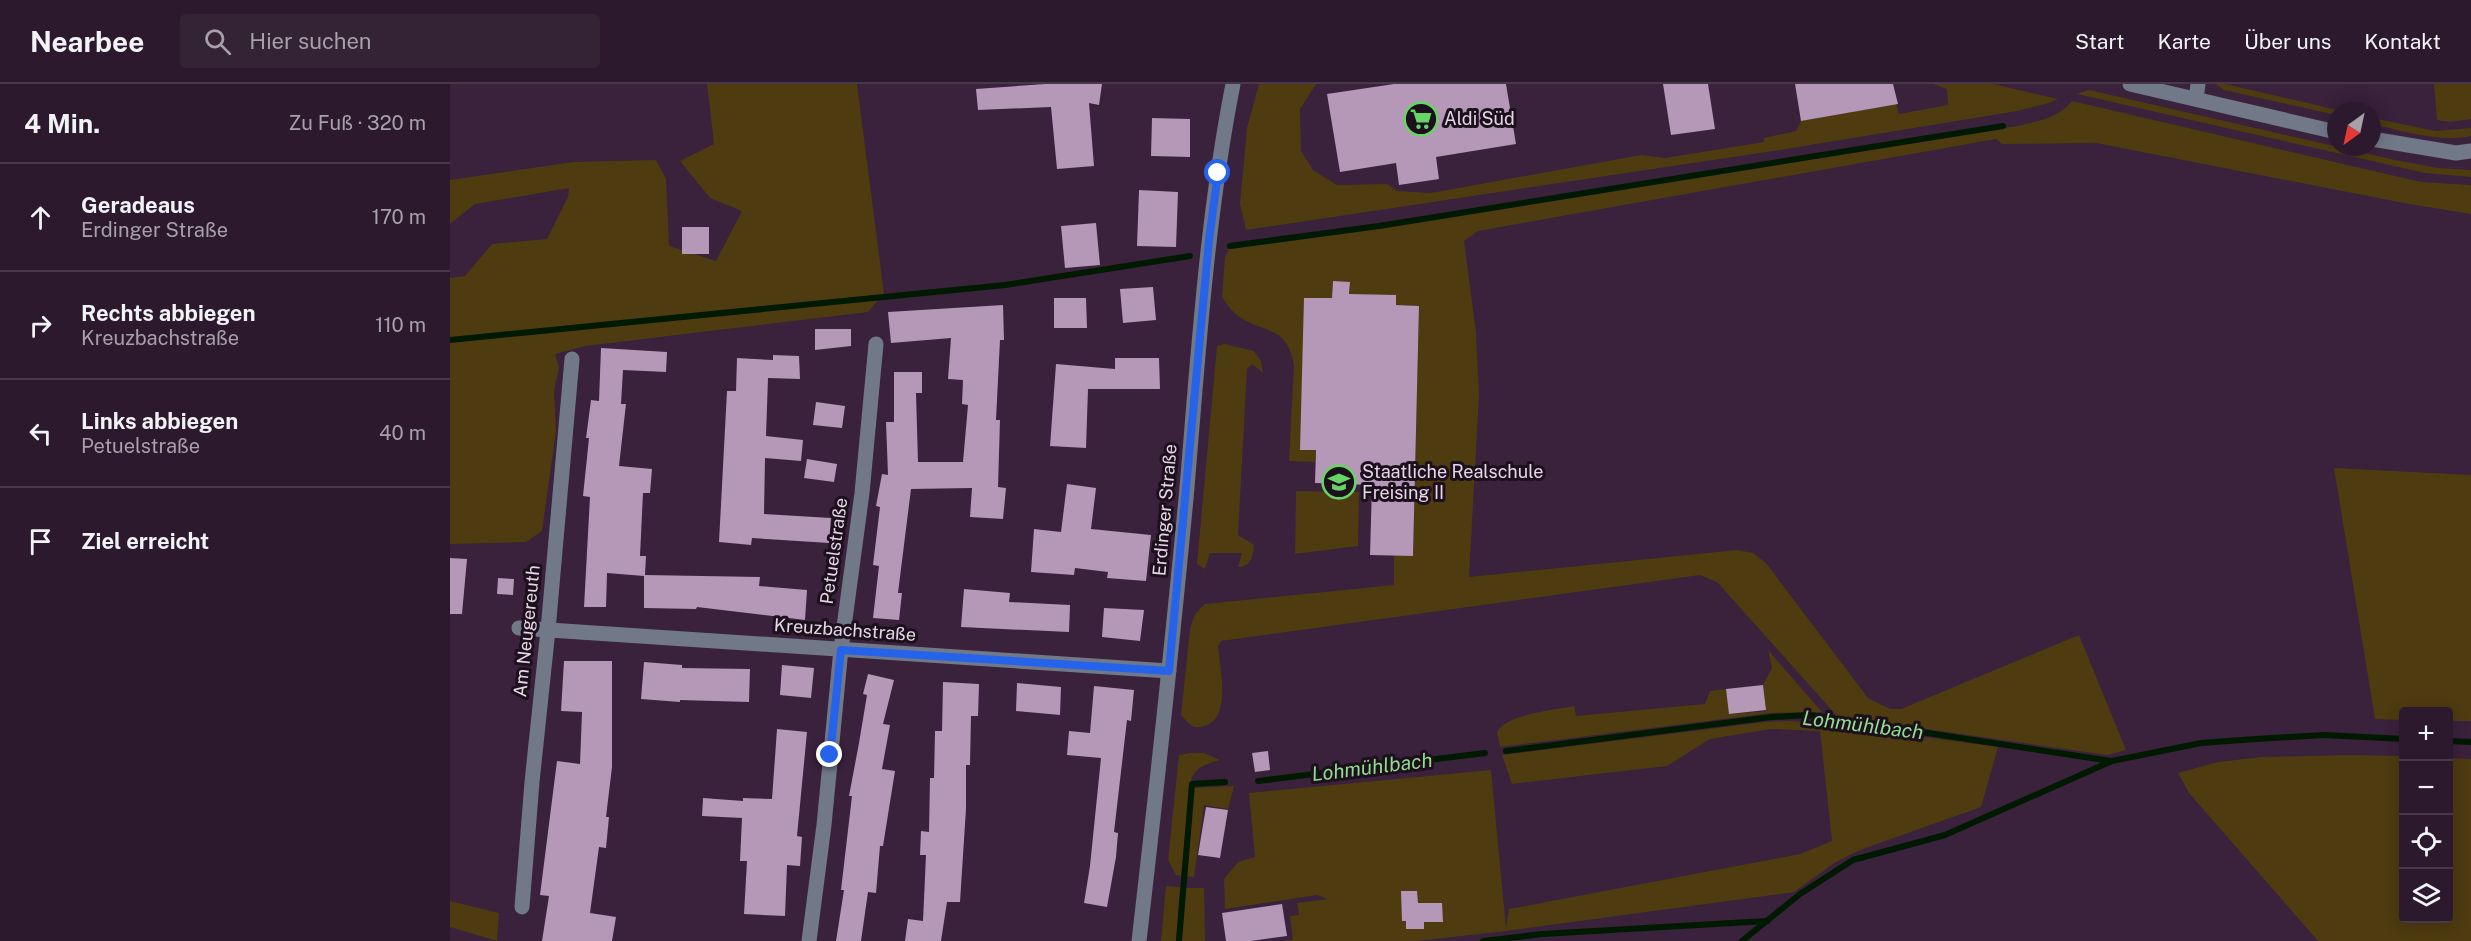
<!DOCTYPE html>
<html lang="de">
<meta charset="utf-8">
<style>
:root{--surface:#2c192d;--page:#342235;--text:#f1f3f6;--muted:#a6a0aa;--line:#483849}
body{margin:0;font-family:"Public Sans",sans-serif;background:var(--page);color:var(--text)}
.controls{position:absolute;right:18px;bottom:18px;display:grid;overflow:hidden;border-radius:6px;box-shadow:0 3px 15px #0003}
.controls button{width:54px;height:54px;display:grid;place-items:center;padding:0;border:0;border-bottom:2px solid var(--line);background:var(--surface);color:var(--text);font:30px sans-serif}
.compass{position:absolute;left:1877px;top:18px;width:54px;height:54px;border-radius:50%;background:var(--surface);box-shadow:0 3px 15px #0003;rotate:213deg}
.stop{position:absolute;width:18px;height:18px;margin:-14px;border:4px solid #2563eb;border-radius:50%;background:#fff}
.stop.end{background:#2563eb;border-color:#fff;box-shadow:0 2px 6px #0008}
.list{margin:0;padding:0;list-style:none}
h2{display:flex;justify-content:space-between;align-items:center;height:78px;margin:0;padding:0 24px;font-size:26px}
h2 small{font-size:20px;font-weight:400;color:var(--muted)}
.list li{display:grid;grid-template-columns:39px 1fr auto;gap:18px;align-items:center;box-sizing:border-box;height:108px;padding:0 24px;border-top:2px solid var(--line)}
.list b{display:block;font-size:22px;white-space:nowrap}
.list p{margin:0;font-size:20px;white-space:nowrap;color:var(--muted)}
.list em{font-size:20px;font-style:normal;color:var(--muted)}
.icon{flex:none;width:33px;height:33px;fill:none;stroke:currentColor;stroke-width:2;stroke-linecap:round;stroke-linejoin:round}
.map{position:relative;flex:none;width:2021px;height:857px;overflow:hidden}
header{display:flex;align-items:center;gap:36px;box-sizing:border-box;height:84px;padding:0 30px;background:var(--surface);border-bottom:2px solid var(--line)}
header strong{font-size:28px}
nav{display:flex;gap:33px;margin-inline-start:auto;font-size:21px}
.search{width:420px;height:54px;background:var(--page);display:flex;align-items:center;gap:15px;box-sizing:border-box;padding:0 21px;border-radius:6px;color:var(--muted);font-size:22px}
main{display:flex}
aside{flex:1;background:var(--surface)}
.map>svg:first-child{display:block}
.green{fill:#4e3b10}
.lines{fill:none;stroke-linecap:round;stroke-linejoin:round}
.stream{stroke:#001901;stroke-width:6}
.building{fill:#b597b8}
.minor{stroke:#717989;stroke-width:15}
.route{stroke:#2563eb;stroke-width:8}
.labels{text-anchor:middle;stroke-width:6;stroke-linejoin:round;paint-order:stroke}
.poi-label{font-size:18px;fill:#e6d6e7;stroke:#1b101c;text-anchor:start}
.street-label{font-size:18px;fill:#e6d6e7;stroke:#1b101c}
.water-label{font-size:20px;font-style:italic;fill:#91dc8e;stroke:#1b101c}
</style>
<header>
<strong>Nearbee</strong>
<div class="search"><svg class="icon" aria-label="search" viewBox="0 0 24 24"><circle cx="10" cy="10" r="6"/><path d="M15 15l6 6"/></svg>Hier suchen</div>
<nav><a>Start</a><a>Karte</a><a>Über uns</a><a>Kontakt</a></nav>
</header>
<main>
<aside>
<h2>4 Min.<small>Zu Fuß · 320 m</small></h2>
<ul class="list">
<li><svg class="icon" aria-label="ahead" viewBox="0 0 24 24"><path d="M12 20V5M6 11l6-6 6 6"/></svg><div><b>Geradeaus</b><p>Erdinger Straße</p></div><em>170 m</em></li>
<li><svg class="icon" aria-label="right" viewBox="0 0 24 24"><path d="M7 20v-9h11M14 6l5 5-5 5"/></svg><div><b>Rechts abbiegen</b><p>Kreuzbachstraße</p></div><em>110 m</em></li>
<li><svg class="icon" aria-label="left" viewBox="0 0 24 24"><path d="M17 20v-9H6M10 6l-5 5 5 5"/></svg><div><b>Links abbiegen</b><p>Petuelstraße</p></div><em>40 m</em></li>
<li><svg class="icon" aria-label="arrive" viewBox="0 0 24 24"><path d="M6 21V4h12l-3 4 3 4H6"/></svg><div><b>Ziel erreicht</b></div></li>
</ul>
</aside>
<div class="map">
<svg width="2021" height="857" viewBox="0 0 2021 857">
<rect width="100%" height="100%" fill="#3a213c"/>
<!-- green -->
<g class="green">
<path d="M257,0h150l27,210 -16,18 -283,34 -30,8 4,13 -5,24 2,40 -14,100 -16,11 -76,2v-266l15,-2 27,-32 55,-5 21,-42 1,-9 -94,16 -25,20v-44l123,-18 83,-2 10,19 3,67 47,15 26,-50 -32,-13 -30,-37 34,-17z"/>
<path d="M809,0h57l-16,25 1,42 12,19 24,15 50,-1 10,7 34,2 210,-38 24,3 99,-16v-4l32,-7 5,-10 95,-17 3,10 49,-9 -1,-16 -14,-5h60l65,15 -9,4 -32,8 -237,39 -534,80 -6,-26 7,-76z"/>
<path d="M1766,0h9l117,27h-6v4l-112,-25z"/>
<path d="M1984,0h37v35l-21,3 -13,-2z"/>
<path d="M1639,6l306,70 43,8 33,2v7l-46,-4 -348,-79z"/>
<path d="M1622,17l349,81 50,3v29l-62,-10 -313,-61 -94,1 -6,-5 -518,92 -14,10 12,92 3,62 -10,182 268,-27 16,3 13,10 102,135 22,11h11l178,-74 47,115 -19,5 -270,-39 -120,-134 -17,-7 -479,66 -3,5c2,22 14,73 -14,80 -11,4 -16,-3 -23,-11l9,-86 5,-15 10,-10 189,-19v-30l19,1 6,-250 -23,-1v-9l-20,-1 -31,154 5,-167 -17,-1 -1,17h-27l-4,152h15l-1,12 -26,-1 5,-96c-7,-39 -27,-31 -53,-47 -9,-6 -14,-13 -19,-21l3,-40 4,-8 789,-123c19,-5 41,-8 54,-25z"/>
<path d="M1922,34l64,13 35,-3v8c-32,7 -68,-5 -99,-12z"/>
<path d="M774,260l30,7 7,10 2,12 -11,-9 -5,5 -9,166 16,10c-1,10 -2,19 -13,22h-3l4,-14h-32l-5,16 -8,-5 20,-218z"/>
<path d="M1884,384l137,7v246h-22l-1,-9h-44l-1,8 -28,-1z"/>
<path d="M846,407l63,1 -1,54 -63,8z"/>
<path d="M1318,566l54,62 -51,1 -271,34 -3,-15c10,-18 57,-22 77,-26l2,10 129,-12 5,-13 16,-2 4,25 36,-3 -3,-26 9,-17z"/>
<path d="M1338,637l40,3 170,23 -17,60 -121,43 -24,12 -42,30 -288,39 -89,10h-133l9,-1 -3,-24 9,-1 -2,-12 31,-4 -11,-4 -92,14 -1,-30 14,-17 17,-5 -6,-64 242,-23 15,158 3,-19 291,-55 32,-13 -12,-110 -49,-2 -61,10 -43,27 -155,18 -10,-29 263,-33z"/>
<path d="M739,669h15l16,7c-16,5 -26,7 -30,24l-9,92 -5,-1 -8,-15 11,-105z"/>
<path d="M1899,671l54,1 1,162h44l1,-160 22,1v182h-153l-129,-148 -11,-20 40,-11 44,-5z"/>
<path d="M784,702l-6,23 -24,-4 -10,72 -8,-1 8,-88z"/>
<path d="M716,802l14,1 -4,54h-15z"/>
<path d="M735,804h19l1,53h-24z"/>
<path d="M0,817l49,12 -2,28 -47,-14z"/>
</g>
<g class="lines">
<!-- stream -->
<g class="stream">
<path d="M780,162l149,-20 624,-100"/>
<path d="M0,256l555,-55 185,-29"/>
<path d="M1998,657l23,1"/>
<path d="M1056,667l265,-34 39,-2 301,46"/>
<path d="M808,697l227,-28"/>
<path d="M729,857l13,-157 33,-2"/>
<path d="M1033,857l59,-7 225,-13"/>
<path d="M1292,857l58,-47 53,-34 92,-25 167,-74 89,-18 54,-4 69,-4 80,4"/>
</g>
</g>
<!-- building -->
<g class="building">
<path d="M595,0h57l-3,21 -10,-2 5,63 -37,3 -6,-62 -73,3 -2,-21z"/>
<path d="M944,0h112l10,60 -80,13 3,22 -40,6 -3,-22 -56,9 -13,-78z"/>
<path d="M1213,0h45l7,45 -44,6z"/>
<path d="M1345,0h98l5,20 -97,17z"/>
<path d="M702,34l38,1v38l-39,-1z"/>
<path d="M689,106l39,2 -2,55 -39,-1z"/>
<path d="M646,139l4,42 -35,3 -4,-42z"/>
<rect x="232" y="143" width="27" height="27"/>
<path d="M883,197l17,1 -1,12 47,1v10l23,1 -6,250 -43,-1 2,-70 -57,-2 1,-33h-16l4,-152h28z"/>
<path d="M703,203l3,33 -33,3 -3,-34z"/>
<path d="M604,214h32l1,30h-33z"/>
<path d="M553,221l1,35h-4l-4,80h4l-2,67 8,1 -3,31 -33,-2 2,-29 -61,1 -13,104h4l-3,27 -26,-2 6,-52 -6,-1 7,-58 -4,-1 6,-32 6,1 -2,-53h8v-50h28v21h-6l2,69h45l5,-57 -6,-1 1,-24 -15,-1 3,-41 -60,5 -3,-31z"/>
<path d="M365,245h36v17l-36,4z"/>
<path d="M151,264l66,4 -1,20 -43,-2 -2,34h5l-7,62 33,3 -2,24h-7l-3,63h6l-1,19 115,2 -1,9 48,4 -2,30 -108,-13 -1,2 -52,-1v-32l-37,-3 -1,34h-22l6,-110 -7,-1 6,-58h-3l5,-38 8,1z"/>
<path d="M323,271l26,1 1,23 -32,-1 -2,58 37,4 -2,21 -36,-3 -1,56 67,4 -2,25 -77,-5 -1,7 -32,-3 8,-151h9l1,-33 36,2z"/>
<path d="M665,274h44l1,31h-72l-2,59 -36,-2 6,-82 59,5z"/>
<path d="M366,318l29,4 -3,22 -29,-3z"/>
<path d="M357,375l30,5 -3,18 -30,-4z"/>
<path d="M617,400l29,4 -5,41 60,6 -5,46 -39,-3 1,-6 -33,-4 -1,7 -43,-3 3,-43 27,3z"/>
<path d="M0,474l17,1 -5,55h-12z"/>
<path d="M48,494l16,1 -1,16 -16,-1z"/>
<path d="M514,505l46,4 -1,9 61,3 -1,27 -108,-5z"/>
<path d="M654,524l40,2 -4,31 -38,-4z"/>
<path d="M114,577h48v106l-6,50h3l-3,31 -7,-1 -9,66 26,4 -4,24h-70l7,-45 -9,-1 17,-134 23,3 2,-52 -21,-1z"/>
<path d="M194,578l38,3v3l68,1 -1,33 -69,-2v2l-39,-3z"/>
<path d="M332,581l32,3 -3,30 -31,-3z"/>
<path d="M418,590l26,6 -11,44 7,1 -8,44 13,2 -12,75h-3l-4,47 -8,-1 -7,49h-25l8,-51h-3l11,-94h-3l10,-53 8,-48 -4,-1z"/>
<path d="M493,598l36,2 -1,32h-7l-1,49h-4v44l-6,93h-13l-6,39h-36l3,-22 15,2 3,-66h-6l1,-24 8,1 1,-54h4l1,-47h7z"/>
<path d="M567,599l44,4 -1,28 -44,-4z"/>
<path d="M1313,601l3,25 -37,4 -3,-25z"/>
<path d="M644,602l40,4 -3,31 -4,-1 -13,112 4,1 -2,24 -9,50 -23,-4 6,-37 11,-108 -34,-3 2,-24 21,2z"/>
<path d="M327,645l30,3 -10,104 5,1 -2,29 -13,-1 -2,51 -41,-2 3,-53h-7l2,-43 -40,-2 1,-18 40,3v-3l29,1z"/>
<path d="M818,667l2,19 -15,2 -3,-19z"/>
<path d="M756,723l22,3 -8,48 -22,-3z"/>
<path d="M951,807h16l1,12h24l1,19h-19v7h-18v-8h-4z"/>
<path d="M832,820l5,32 -36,5h-25l-4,-28z"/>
</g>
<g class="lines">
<!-- minor -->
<g class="minor">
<path d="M1680,0l206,48"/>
<path d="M1746,15l2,-15"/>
<path d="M1922,55l84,14 15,-2"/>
<path d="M69,544l650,43"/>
<path d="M72,823l10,-125 16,-152 24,-271"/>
<path d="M359,857l15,-116 17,-176 21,-156 14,-149"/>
<path d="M689,857c17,-147 33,-295 47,-442 12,-139 20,-278 47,-415"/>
</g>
</g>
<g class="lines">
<!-- route -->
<path class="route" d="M380,671l11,-105 328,21 40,-431 9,-67"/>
</g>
<!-- icons -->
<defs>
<g id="supermarket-ring" transform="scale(1.725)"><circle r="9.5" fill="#1b101c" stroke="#67d466" stroke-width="1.5"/><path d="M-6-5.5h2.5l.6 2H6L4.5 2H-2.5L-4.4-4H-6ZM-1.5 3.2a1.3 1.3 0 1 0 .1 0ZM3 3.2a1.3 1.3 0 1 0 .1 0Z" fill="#67d466"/></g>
<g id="school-ring" transform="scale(1.725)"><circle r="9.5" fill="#1b101c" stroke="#67d466" stroke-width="1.5"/><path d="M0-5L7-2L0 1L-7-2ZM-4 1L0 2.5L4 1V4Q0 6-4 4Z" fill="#67d466"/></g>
</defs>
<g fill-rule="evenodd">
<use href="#supermarket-ring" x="971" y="35"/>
<use href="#school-ring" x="889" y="398"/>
</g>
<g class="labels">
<!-- poi labels -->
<g class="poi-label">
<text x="994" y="41">Aldi Süd</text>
<text x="912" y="394">Staatliche Realschule<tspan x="912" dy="21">Freising II</tspan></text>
</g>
<!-- street labels -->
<g class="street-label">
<text transform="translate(715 426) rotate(-85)" y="6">Erdinger Straße</text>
<text transform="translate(384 467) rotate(-82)" y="6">Petuelstraße</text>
<text transform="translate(395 546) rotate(4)" y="6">Kreuzbachstraße</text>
<text transform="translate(77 547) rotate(-84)" y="6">Am Neugereuth</text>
</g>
<!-- water labels -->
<g class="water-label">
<text transform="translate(1413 641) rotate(7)" y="7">Lohmühlbach</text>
<text transform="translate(922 683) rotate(-7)" y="7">Lohmühlbach</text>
</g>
</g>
</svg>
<div class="controls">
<button>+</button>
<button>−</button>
<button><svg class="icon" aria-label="locate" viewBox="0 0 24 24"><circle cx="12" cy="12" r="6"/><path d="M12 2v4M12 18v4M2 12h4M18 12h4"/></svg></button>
<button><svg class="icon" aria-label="layers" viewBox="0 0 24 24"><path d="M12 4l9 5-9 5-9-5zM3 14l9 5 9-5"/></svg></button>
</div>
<svg class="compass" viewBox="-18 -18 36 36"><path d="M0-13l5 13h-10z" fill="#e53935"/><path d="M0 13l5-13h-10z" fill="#a6a0aa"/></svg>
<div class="stop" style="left:768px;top:89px"></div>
<div class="stop end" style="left:380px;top:671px"></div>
</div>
</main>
